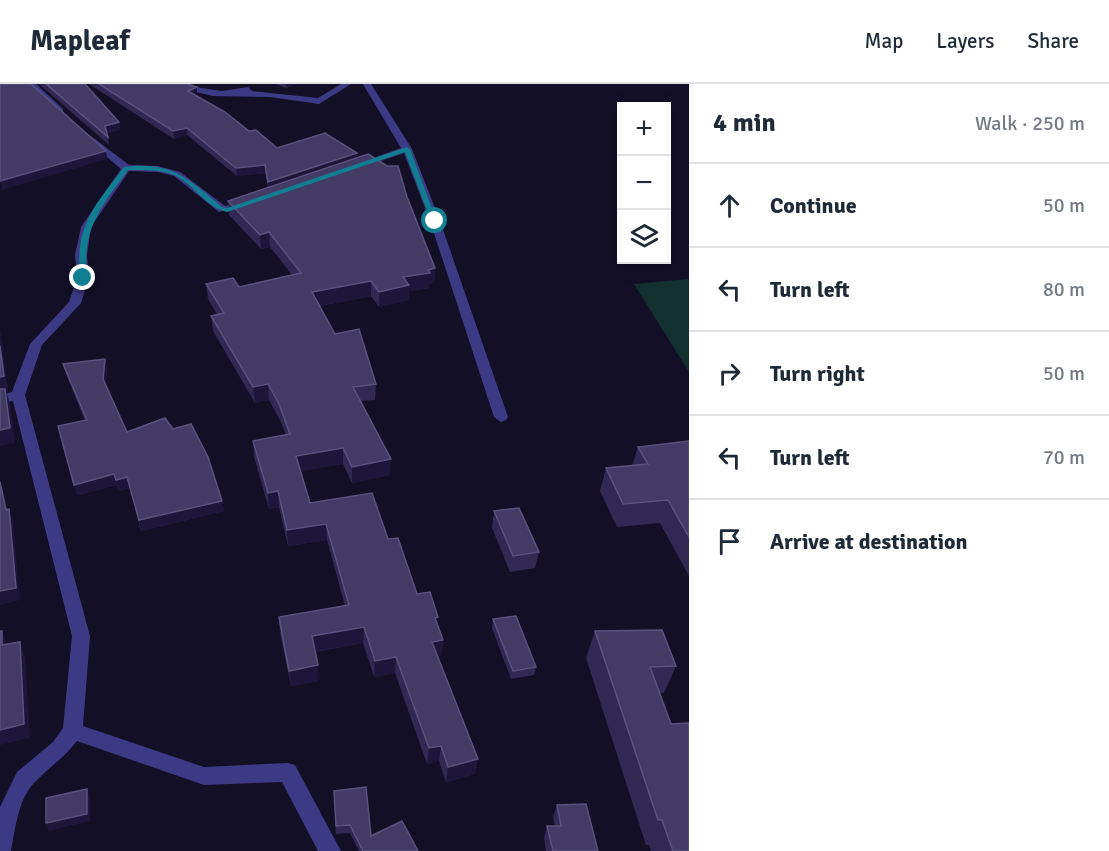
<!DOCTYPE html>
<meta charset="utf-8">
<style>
:root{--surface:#fff;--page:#f6f6f7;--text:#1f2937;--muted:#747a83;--line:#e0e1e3}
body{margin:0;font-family:Signika,sans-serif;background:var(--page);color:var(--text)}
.controls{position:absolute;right:18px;top:18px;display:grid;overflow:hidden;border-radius:0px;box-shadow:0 3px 15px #0003}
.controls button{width:54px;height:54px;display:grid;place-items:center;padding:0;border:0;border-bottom:2px solid var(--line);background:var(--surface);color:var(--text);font:30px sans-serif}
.stop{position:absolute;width:18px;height:18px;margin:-14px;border:4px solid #117e91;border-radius:50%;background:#fff}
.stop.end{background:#117e91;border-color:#fff;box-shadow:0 2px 6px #0008}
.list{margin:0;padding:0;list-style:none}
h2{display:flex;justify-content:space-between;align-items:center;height:78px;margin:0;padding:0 24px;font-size:26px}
h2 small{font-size:20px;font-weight:400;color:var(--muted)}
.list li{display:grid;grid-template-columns:39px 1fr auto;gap:18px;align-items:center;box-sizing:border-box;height:84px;padding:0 24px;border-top:2px solid var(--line)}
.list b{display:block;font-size:22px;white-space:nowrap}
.list em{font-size:20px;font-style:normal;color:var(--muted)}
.icon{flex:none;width:33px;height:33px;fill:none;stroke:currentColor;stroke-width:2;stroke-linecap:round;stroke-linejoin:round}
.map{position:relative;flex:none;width:689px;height:767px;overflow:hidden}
header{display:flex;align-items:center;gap:36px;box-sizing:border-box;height:84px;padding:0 30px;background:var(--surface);border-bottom:2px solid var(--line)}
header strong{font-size:28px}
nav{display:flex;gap:33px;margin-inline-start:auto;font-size:21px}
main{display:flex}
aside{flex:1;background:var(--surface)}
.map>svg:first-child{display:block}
.green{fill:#12302f}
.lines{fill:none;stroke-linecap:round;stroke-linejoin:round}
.minor{fill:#3d3a85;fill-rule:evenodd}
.wall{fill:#312854}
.shaded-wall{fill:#1d163a}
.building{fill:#433a66;stroke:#5a527e;stroke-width:1.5}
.route{fill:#117e91}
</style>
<header>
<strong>Mapleaf</strong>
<nav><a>Map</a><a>Layers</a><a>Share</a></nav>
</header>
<main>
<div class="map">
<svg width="689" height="767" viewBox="0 0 689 767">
<rect width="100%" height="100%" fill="#130f26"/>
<!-- green -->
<path class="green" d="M689,195v93l-55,-88z"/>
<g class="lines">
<!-- minor -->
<g class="minor">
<path d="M27,0h9l27,25v4h-6z"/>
<path d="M175,0l47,7 26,-4 4,4 66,7 23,-14h10l-32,20 -49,-7 -57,-1 -21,-5z"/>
<path d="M363,0h8l41,65 28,72 68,196 -2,3 -5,2 -7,-5 -64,-196 -26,-68 -47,16 -5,-3 49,-18z"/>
<path d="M91,52l38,29 29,1 22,6 45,34 21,-5 5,3 -32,8 -45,-36 -16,-4 -29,-1 -38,56 -4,28 2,23 -8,25 -39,42 -17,50 65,241 -7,90 121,41 84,-4 7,2 46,86h-23l-36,-69 -78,3 -127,-44c-13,17 -30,28 -44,43 -15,17 -18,46 -22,67h-11v-44l17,-35 36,-30 10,-14 9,-92 -59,-235 -13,2v-8l12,-3 18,-48 39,-42 8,-24 -2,-23 6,-28 40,-58 -33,-28 -2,-2z"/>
</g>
</g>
<!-- wall -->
<g class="wall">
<path d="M39,0h46l35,46 -13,3 2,12z"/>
<path d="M89,0h99l9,3v8h-2l82,53 80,5 -1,5 51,39 28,71 -1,15 -5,1v4l-20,3v9l-30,7 -8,-11 -51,10 15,28 41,50 -1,16 -14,1 29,74 -38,8 -9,-19 -42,7 9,32 78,36 29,55 20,31 6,15 -2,16h-3l37,118 -29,8 -7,-21 -12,3 -32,-91 -21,4 -11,-34 -48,9 3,13v16l-27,5 -11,-53 -1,-16 66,-11 -18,-66 -39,6 -9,-39 -10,2 -15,-52 -1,-16 33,-6 -6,-15 -11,-20 -14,3 -42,-72 -2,-15 6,-2 -9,-15 -2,-15 33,3 53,-12 -22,-28 -9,2 -32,-34 -1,-14 40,-14 -3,-14 -28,3 -50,-41 -13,4z"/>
<path d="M276,0h20l-10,4z"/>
<path d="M105,275l2,11 -2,15 22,47 95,69 2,10 -83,20 -11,-43 -11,3 -2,-6 -40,10 8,-74 -19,-47 -3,-10z"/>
<path d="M689,357v135l-29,-53 -43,4 -17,-36 6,-23 26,-2 6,-19z"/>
<path d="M494,427l45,41 -4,16 -25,4 -18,-44z"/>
<path d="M493,535l43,48 -2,8 -23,4 -19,-51z"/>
<path d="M595,547l81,35 -12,27h-4l29,158h-38l-2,-6h-3l-60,-187z"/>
<path d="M334,707l37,45 47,15h-59l-9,-18 -14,1z"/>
<path d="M557,721l41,46h-52l-2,-13 3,-12h8l-2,-9z"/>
</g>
<!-- shaded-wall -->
<g class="shaded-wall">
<path d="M286,0h10l-10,4z"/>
<path d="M197,3v8l-8,4 -1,-8z"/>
<path d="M119,38l1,8 -14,4 -1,-8z"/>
<path d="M187,44v7l-13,4 -1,-8z"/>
<path d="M106,67l1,8 -105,31 -2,-9z"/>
<path d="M357,69l-1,8 -87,29 -1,-8z"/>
<path d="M265,81v8l-28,3 -1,-8z"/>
<path d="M269,148l1,15 -9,2 -1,-14z"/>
<path d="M435,184l-1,15 -5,1v4l-20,3v9l-30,7v-15l24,-15 25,-7z"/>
<path d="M371,197v15l-58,11 -1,-15z"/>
<path d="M0,243l8,64h-2l4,13 5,39 -15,3z"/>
<path d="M105,275l2,11 -2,19 -2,-10z"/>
<path d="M268,300l1,16 -14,3 -2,-16z"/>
<path d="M343,364v16l-46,8 -1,-16z"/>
<path d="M391,375l-1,16 -38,8v-16z"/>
<path d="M114,390l3,11 -40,10 -3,-10z"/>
<path d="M127,393l3,11 -11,3 -3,-11z"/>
<path d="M0,394l10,44 -1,-13 4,12 7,79 -20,5v-14l6,-81 -6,-28z"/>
<path d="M278,407l1,16 -10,2 -1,-16z"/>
<path d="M222,417l2,10 -83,20 -2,-11z"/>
<path d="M326,440l1,16 -39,6 -1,-16z"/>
<path d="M364,543l-1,16 -51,9v-16z"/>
<path d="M2,547l6,14h-6z"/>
<path d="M443,556l-2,16 -11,2 2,-16z"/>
<path d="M20,558l5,14 5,82 -30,7v-15z"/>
<path d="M396,573l-1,16 -21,4 1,-16z"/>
<path d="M318,581v16l-27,5 -2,-15z"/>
<path d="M441,662l-2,15 -12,3 2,-16z"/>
<path d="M478,675l-3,15 -29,8 2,-15z"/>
<path d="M87,705l3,8v24l-41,10 -3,-8z"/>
</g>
<!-- building -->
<g class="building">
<path d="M0,0h31l75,67 -106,30z"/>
<path d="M46,0h39l34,38 -14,4 3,11z"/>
<path d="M99,0h89l9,3 -9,4 37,21 24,19 7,-1 21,18 48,-15 32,20 -89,29 -3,-17 -29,3 -49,-40 -14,3z"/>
<path d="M368,70l19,12h11l9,31 28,71 -7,2 2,3 -27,4 6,8 -30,7 -8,-11 -59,11 23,42 24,-5 17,55 -23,3 38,72 -39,8 -9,-19 -47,8 14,47 62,-10 16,46 10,-1 19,56 13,-2 8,25 -3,1 8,22 -11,2 46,117 -30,8 -7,-21 -12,2 -33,-91 -21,4 -11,-34 -52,9 6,29 -29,6 -10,-54 70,-12 -23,-81 -39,6 -9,-39 -10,2 -15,-52 37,-7 -11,-30 -11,-20 -15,3 -42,-71 13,-3 -18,-29 27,-6 6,9 62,-14 -32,-41 -9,3 -32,-34z"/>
<path d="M0,262l4,30 -4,1z"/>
<path d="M105,275l-2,20 24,53 38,-14 8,11 18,-5 17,33 14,44 -83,19 -12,-43 -11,3 -2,-6 -40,11 -16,-59 29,-6 -24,-56z"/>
<path d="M0,305h5l5,39 -10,2z"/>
<path d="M689,357v96l-21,-37 -45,4 -17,-36 42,-4 -10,-17z"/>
<path d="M0,398l6,28 3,-1 7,79 -16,3z"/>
<path d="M519,424l20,44 -26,4 -19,-45z"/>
<path d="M516,532l20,51 -23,4 -20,-52z"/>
<path d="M662,546l14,36 -26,1 21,57 18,-1v128h-16l-11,-31h-4l-63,-189z"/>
<path d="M0,547h2v14l18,-3 4,82 -24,6z"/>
<path d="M366,703l5,49 31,-15 16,30h-55l-13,-26 -14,1 -2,-35z"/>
<path d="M87,705v25l-41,9v-25z"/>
<path d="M586,720l12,47h-45l-6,-25h14l-4,-21z"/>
</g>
<!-- route -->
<path class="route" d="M407,63l3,2 27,73 -6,-1 -26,-69 -178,60c-22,-5 -33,-28 -53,-37 -14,-6 -31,-5 -46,-5 -28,38 -46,59 -41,108l-4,2 -3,-2c-5,-53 14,-71 44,-111 48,-6 63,11 98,40l5,1z"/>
</svg>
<div class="controls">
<button>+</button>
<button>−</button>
<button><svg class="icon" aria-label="layers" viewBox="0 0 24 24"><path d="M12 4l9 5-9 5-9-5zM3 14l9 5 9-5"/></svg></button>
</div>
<div class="stop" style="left:435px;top:137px"></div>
<div class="stop end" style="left:83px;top:194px"></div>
</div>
<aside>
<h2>4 min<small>Walk · 250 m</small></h2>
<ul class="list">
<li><svg class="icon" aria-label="ahead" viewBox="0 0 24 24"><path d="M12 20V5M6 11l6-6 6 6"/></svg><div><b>Continue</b></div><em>50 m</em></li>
<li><svg class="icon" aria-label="left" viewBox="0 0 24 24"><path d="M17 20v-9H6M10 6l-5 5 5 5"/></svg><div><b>Turn left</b></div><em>80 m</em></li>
<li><svg class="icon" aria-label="right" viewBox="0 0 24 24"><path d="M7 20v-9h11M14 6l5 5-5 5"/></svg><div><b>Turn right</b></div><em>50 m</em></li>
<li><svg class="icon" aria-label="left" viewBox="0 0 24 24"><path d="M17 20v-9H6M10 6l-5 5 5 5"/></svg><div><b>Turn left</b></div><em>70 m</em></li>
<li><svg class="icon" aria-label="arrive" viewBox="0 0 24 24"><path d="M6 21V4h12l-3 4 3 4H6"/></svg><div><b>Arrive at destination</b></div></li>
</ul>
</aside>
</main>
